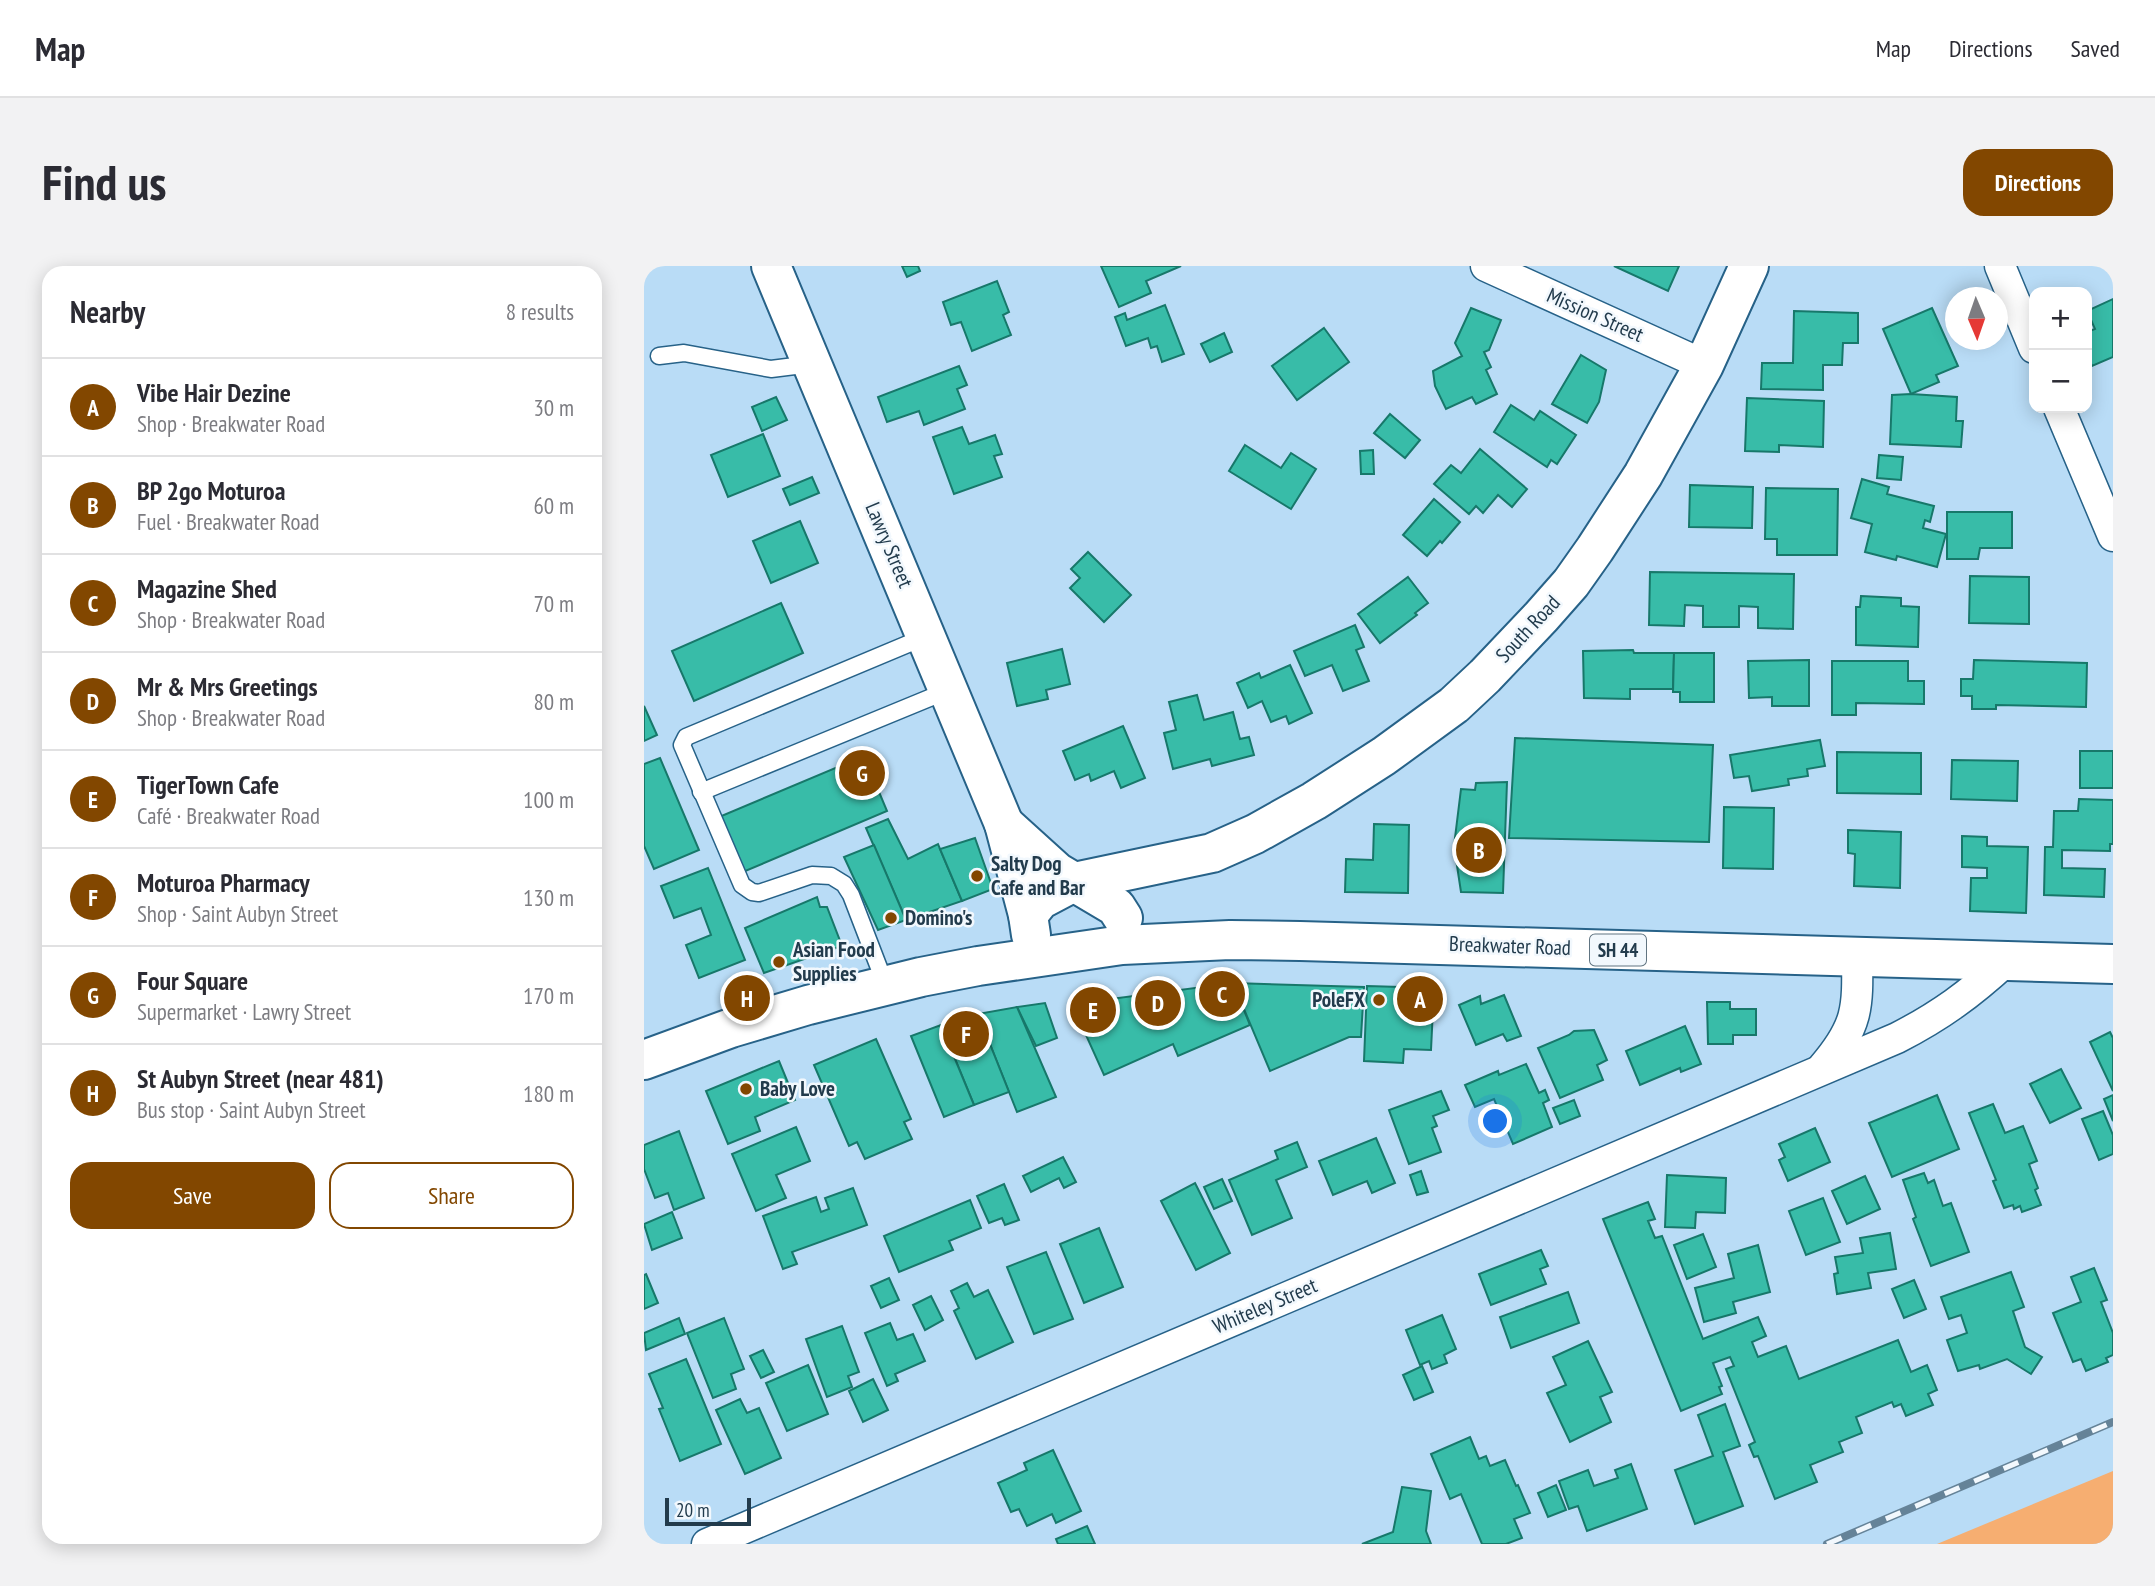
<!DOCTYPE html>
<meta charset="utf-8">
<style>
:root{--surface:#fff;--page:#f2f2f3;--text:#2b2b33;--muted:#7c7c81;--line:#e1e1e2;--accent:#824700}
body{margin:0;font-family:"PT Sans Narrow",sans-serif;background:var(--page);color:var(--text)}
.controls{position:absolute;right:21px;top:21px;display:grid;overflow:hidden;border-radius:14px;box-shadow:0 4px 18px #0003}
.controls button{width:63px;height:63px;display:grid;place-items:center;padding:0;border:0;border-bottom:2px solid var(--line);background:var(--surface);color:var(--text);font:35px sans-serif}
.compass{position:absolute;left:1301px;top:21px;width:63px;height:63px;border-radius:50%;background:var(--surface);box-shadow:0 4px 18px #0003;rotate:178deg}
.scale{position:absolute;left:21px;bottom:18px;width:86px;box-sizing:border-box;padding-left:7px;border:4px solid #223b4c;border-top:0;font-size:19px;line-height:24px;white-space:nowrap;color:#223b4c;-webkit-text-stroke:5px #f2f8fd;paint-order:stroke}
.you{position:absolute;left:852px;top:856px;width:24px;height:24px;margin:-18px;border:5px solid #fff;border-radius:50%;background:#1a73e8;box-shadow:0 0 0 10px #1a73e833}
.badge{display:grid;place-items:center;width:46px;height:46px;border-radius:50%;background:var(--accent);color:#fff;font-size:23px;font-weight:700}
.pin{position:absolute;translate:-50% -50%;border:4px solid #fff;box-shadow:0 2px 7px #0006}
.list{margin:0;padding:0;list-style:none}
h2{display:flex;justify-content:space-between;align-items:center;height:91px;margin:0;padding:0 28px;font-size:30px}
h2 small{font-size:23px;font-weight:400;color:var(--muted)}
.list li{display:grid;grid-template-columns:46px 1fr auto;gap:21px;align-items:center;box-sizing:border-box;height:98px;padding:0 28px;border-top:2px solid var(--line)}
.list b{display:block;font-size:26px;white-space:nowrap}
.list p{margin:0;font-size:23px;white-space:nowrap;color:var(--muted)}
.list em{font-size:23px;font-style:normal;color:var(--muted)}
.actions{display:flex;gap:14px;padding:21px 28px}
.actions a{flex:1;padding:16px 0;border:2px solid var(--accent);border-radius:21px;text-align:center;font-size:24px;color:var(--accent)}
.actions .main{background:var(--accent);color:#fff}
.map{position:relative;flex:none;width:1469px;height:1278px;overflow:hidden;border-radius:21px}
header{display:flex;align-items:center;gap:42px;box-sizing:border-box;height:98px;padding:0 35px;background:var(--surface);border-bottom:2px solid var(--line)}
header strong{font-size:33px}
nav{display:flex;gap:38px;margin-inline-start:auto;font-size:24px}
.intro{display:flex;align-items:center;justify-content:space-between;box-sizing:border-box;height:168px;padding:0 42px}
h1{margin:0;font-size:49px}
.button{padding:18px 32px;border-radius:21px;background:var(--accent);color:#fff;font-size:24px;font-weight:700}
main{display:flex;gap:42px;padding:0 42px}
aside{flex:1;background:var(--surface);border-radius:21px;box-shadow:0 4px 18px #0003}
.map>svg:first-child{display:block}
.green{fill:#f6ae71}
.building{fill:#38bca8;stroke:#17786a;stroke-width:2}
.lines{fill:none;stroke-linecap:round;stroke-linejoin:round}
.lane-casing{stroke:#276288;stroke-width:19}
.street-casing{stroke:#276288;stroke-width:33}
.secondary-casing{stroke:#276288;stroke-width:42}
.highway-casing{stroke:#276288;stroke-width:42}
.lane{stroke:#fff;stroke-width:16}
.street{stroke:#fff;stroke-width:30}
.secondary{stroke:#fff;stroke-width:38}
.highway{stroke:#fff;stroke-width:38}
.rail-casing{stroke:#658398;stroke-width:8}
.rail{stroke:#f2f8fd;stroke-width:5;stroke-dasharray:16;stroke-linecap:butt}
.poi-dot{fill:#824700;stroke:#f2f8fd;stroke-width:2.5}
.labels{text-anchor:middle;stroke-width:5;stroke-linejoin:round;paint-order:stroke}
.shield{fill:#f2f8fd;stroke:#607481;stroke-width:2}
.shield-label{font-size:19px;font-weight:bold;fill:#223b4c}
.street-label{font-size:21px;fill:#223b4c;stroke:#f2f8fd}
.poi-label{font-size:21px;font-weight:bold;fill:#223b4c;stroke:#f2f8fd;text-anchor:start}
</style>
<header>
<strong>Map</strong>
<nav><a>Map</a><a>Directions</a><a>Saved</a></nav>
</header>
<div class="intro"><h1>Find us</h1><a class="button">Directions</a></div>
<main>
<aside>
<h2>Nearby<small>8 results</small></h2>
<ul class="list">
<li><span class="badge">A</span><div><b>Vibe Hair Dezine</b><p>Shop · Breakwater Road</p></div><em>30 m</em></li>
<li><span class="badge">B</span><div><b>BP 2go Moturoa</b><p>Fuel · Breakwater Road</p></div><em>60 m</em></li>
<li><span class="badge">C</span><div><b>Magazine Shed</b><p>Shop · Breakwater Road</p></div><em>70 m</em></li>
<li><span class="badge">D</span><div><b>Mr &amp; Mrs Greetings</b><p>Shop · Breakwater Road</p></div><em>80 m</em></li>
<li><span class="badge">E</span><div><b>TigerTown Cafe</b><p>Café · Breakwater Road</p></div><em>100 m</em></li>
<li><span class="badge">F</span><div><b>Moturoa Pharmacy</b><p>Shop · Saint Aubyn Street</p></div><em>130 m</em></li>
<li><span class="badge">G</span><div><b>Four Square</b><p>Supermarket · Lawry Street</p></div><em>170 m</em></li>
<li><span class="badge">H</span><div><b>St Aubyn Street (near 481)</b><p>Bus stop · Saint Aubyn Street</p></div><em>180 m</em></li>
</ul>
<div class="actions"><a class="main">Save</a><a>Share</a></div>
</aside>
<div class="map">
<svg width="1469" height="1278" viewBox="0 0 1469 1278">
<rect width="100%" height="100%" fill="#b9dcf6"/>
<!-- green -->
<path class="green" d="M1469,1205v73h-176z"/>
<!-- building -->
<g class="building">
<path d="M258,0h16l2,5 -13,6z"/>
<path d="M457,0h80l-35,15 5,12 -32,14z"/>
<path d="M970,0h65l-11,25z"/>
<path d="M353,15l12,31 -6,3 8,20 -39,16 -11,-29 -10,3 -8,-23z"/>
<path d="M1469,33v58l-21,9 -5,-12v-22l8,-3 -8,-18z"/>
<path d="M521,39l19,49 -22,8 -5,-16 -6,2 -3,-10 -22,8 -11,-29 10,-4 2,7z"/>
<path d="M827,42l30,12 -12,30 -5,2 7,15 -5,3 11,24 -21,10 -4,-7 -26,12 -11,-23 -2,-15 29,-15 -7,-13z"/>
<path d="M1288,42l26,58 -22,9 3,7 -28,12 -28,-65z"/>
<path d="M1150,45l64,2v30h-15l-1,22h-19v25l-62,-1 1,-26h31z"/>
<path d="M680,62l25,34 -52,38 -25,-34z"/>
<path d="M580,67l8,19 -22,10 -9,-18z"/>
<path d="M937,89l25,15 -7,32 -12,21 -35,-19z"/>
<path d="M315,100l8,19 -10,4 8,20 -41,16 -5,-14 -32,11 -9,-25z"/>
<path d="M1267,128l46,3 -1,24h7l-2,26 -71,-3 2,-49z"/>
<path d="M132,131l11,23 -25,11 -10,-24z"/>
<path d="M1103,132l77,3 -1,46 -44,-2v7l-34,-1z"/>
<path d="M867,139l23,15 6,-9 36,24 -19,29 -6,-4 -4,7 -53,-35z"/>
<path d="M746,148l30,26 -15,18 -31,-25z"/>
<path d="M318,161l7,17 26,-9 7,19 -8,2 8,21 -48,17 -21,-57z"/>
<path d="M119,168l17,42 -52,21 -17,-42z"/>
<path d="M601,179l36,23 10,-15 25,16 -25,40 -62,-38z"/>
<path d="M836,183l47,40 -15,18 -14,-12 -15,18 -7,-7 -7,8 -35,-30 17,-19 10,8z"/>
<path d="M729,184l1,24h-13l-1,-23z"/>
<path d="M1235,189l24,2 -2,23 -24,-2z"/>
<path d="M168,211l7,16 -29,12 -7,-16z"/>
<path d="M1218,213l27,8 -2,7 47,12 -4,16 -5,-2 -2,8 23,6 -9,33 -40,-11 -1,4 -31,-8 7,-28 -21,-6z"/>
<path d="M1046,219l63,2 -1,41 -63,-1z"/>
<path d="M1122,222l72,1 -1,66h-60v-16h-12z"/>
<path d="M790,233l26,23 -18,21 -2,-2 -13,15 -24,-21z"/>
<path d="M1303,246h65v36h-32l-2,11h-31z"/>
<path d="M156,255l18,42 -47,20 -18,-42z"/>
<path d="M444,286l43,43 -27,27 -34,-34 10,-10 -9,-9z"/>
<path d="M1006,306l144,2 -1,55 -35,-1v-21l-19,-1v21h-36v-21l-18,-1 -1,21 -35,-1z"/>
<path d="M1326,310l59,1v47l-60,-1z"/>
<path d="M764,311l20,26 -13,10 2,2 -37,28 -22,-29z"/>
<path d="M1217,330l40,2v8l18,1 -1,40 -62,-2v-38h4z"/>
<path d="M137,337l22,50 -109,48 -22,-50z"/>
<path d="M711,359l9,22 -8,3 13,31 -26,10 -11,-26 -27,11 -11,-25z"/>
<path d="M418,383l8,35 -24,6 2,9 -31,7 -10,-43z"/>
<path d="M989,384l1,3h40l-1,36h-43v10l-46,-1 -1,-47z"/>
<path d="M1030,387h40v49h-34v-10h-7z"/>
<path d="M1165,394v46h-37v-9l-23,1 -1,-37z"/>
<path d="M1330,394l113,3 -1,44 -90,-2v4h-24v-13h-11v-17h12z"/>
<path d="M1188,395h76v20h16v23l-68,-1v12h-24z"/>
<path d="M646,399l22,48 -23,11 -3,-8 -15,6 -9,-21 -14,7 -11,-25 22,-10 2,5z"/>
<path d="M553,429l7,25 29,-8 7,27 9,-2 5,18 -42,11 -2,-7 -37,10 -9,-36 12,-3 -7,-28z"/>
<path d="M0,440l13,29 -13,6z"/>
<path d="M479,460l22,52 -24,10 -7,-17 -23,10 -2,-7 -14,6 -12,-29z"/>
<path d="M871,472l198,7 -4,97 -200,-4z"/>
<path d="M1176,474l5,26 -18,3 1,7 -20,3 1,6 -37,6 -3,-15 -15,2 -4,-23z"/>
<rect x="1436" y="485" width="33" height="37"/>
<path d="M1193,486l84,1v41l-84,-1z"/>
<path d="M220,490l23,55 -144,61 -24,-55z"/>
<path d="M16,492l39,92 -45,19 -10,-23v-82z"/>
<path d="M1308,494l66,1 -1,40 -66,-2z"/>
<path d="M863,516l-4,111 -42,-1 -7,-46 7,-57 14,1 1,-7z"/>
<path d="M1435,533l34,1v44h-3v7l-48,-1v18l43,1 -1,28 -60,-2 1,-48h8l1,-36h24z"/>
<path d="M1080,541l50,1 -1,61 -50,-1z"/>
<path d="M244,553l20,40 30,-15 24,57 -56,19 -40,-92z"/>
<path d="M730,558l35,1 -1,68 -63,-1 1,-33 27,1z"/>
<path d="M1204,564l53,2 -1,56 -46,-2 1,-32 -7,-1z"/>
<path d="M1318,570l25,1v9l41,1 -2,66 -56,-2 1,-33h16v-10l-25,-1z"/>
<path d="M331,572l18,51 -31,12 -22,-52z"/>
<path d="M230,579l32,75 -28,10 -34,-73z"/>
<path d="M64,602l37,92 -46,18 -13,-33 25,-10 -10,-27 -27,10 -13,-32z"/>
<path d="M173,631l3,10h7l15,39 -78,27 -19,-45z"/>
<path d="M589,717l17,42 -72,31 -5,-12 -69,31 -32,-71z"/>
<path d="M589,717l131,4 -3,50h-12l-79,34z"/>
<path d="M723,720l67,2 -3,62 -27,-1 -1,14 -39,-2z"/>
<path d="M860,729l17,41 -14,5 -4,-7 -27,11 -17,-40 21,-9 1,8z"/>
<path d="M1063,736h23v7h26v26h-23v9h-25z"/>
<path d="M401,737l12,35 -21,8 -19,-39z"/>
<path d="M373,741l39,90 -39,15 -39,-98z"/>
<path d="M334,748l31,78 -35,13 -33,-80z"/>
<path d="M297,759l33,80 -30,12 -33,-81z"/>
<path d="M1041,760l16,38 -20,8 -1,-4 -40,17 -14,-34z"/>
<path d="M950,764l13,30 -10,5 6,15 -43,18 -22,-50 31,-13 5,-4z"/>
<path d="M1466,766l3,6v53l-23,-49z"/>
<path d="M232,773l35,80 -7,3 8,17 -47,20 -8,-17 -8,4 -35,-81z"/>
<path d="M135,795l16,39 -40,17 5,14 -32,13 -22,-53z"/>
<path d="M882,798l13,29 6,-3 4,10 -6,3 9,24 -39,17 -19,-45 -19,8 -10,-22 33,-14 1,4z"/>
<path d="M1417,803l20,39 -31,15 -20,-39z"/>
<path d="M797,825l8,19 -16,6 4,10 -5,2 9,24 -32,12 -20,-54z"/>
<path d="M1293,829l22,54 -67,28 -23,-54z"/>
<path d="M1469,829v26l-9,-22z"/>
<path d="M930,834l6,16 -20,8 -7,-16z"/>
<path d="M1349,838l12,29 18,-7 14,35 -8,3 9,24 -3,2 6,15 -19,7 -2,-6 -6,3 -1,-4 -9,3 -11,-27 3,-1 -27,-67z"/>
<path d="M1459,845l10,24v19l-14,6 -17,-41z"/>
<path d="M152,861l14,34 -34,14 10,23 -30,13 -24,-57z"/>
<path d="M1171,862l15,34 -42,19 -9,-21 6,-3 -6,-13z"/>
<path d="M35,865l25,67 -30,12 -6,-17 -13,5 -11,-29v-24z"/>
<path d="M732,872l19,45 -23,10 -5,-12 -34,14 -14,-34z"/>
<path d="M653,876l10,25 -31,13 16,38 -40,17 -23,-55 49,-21 -3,-8z"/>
<path d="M419,891l13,25 -12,6 -5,-10 -28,14 -8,-16z"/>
<path d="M777,905l7,21 -11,3 -7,-20z"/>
<path d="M1280,907l4,10 6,-3 9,26 8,-3 18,49 -38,14 -18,-47 3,-2 -13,-37z"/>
<path d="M1023,909l59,3 -1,35 -29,-1 -1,16 -30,-1z"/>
<path d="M1221,910l15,33 -33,15 -15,-33z"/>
<path d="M578,913l10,22 -18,8 -10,-22z"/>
<path d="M551,917l35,70 -34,17 -35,-69z"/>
<path d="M360,918l15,36 -14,5 -3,-7 -13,5 -12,-27z"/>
<path d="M209,922l14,37 -75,27 5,12 -14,5 -20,-53 53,-19 5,15 8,-3 -4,-11z"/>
<path d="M1179,932l17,44 -34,13 -17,-44z"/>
<path d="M326,934l11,28 -32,13 4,9 -54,22 -15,-36z"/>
<path d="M1004,936l7,17 -7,2 7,17 7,-2 41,103 55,-22 8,19 -14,6 6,15 28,-11 13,33 99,-39 13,32 16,-7 10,25 -9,4 5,11 -27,11 -5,-12 -7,3 -2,-5 -36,15 6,16 -23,9 4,10 -33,13 7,17 -42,17 -17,-43 -4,1 -5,-12 6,-3 -29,-73 8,-3 -4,-9 -17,6 9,23 -3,1 3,7 -41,17 -78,-192z"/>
<path d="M28,946l10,26 -30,12 -8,-26z"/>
<path d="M455,962l24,59 -39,16 -24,-59z"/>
<path d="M1246,967l6,36 -28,4 3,15 -34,6 -3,-20 4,-1 -3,-16 28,-4 -3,-15z"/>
<path d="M1059,968l13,33 -29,12 -13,-34z"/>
<path d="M1114,979l12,47 -37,10 3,11 -32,9 -9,-34 39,-10 -6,-24z"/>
<path d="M897,984l7,16 -8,3 6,15 -55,21 -12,-31z"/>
<path d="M402,986l27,67 -39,15 -27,-67z"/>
<path d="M1450,1002l13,32 -6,2 12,31v22l-7,3 2,4 -22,9 -5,-12 -8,3 -20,-49 28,-11 -10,-25z"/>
<path d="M1367,1006l13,35 -11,4 12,36 17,10 -11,17 -24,-15 -27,10 -1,-4 -21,6 -11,-31 20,-7 -6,-18 -12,4 -8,-22z"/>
<path d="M2,1008l12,29 -14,6v-34z"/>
<path d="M245,1012l10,22 -18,8 -10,-22z"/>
<path d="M1270,1014l12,29 -22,9 -12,-29z"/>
<path d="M323,1017l7,14 14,-7 25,52 -37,17 -22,-48 5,-3 -8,-17z"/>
<path d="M924,1026l11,31 -68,25 -11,-31z"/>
<path d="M287,1030l12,24 -18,10 -12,-25z"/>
<path d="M798,1049l14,34 -12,6 3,8 -15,6 -3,-8 -9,4 -14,-35z"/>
<path d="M35,1052l6,16 -39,16 -2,-17z"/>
<path d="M80,1052l20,51 -13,5 5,15 -23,9 -26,-65z"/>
<path d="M246,1057l7,17 16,-6 12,27 -30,13 3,7 -11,5 -22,-53z"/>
<path d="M198,1060l17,46 -11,4 4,11 -25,10 -21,-58z"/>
<path d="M944,1075l24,51 -12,5 11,25 -41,20 -23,-49 19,-8 -13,-28z"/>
<path d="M119,1084l11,22 -13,6 -11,-22z"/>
<path d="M42,1093l35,85 -41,17 -21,-52 4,-1 -14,-34z"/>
<path d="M164,1099l20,49 -41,17 -21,-48z"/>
<path d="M778,1100l11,26 -19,8 -11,-25z"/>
<path d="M229,1113l15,31 -25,12 -14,-31z"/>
<path d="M96,1133l7,14 12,-5 22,50 -36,16 -29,-64z"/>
<path d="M1081,1138l15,42 -17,6 20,54 -48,18 -20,-54 38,-14 -15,-41z"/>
<path d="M826,1171l9,22 7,-3 4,10 15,-6 11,26 2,-1 12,28 -16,6 8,19 -16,6h-24l-21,-50 -11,5 -19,-45z"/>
<path d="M409,1184l28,61 -25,12 -4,-9 -25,12 -8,-17 -8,3 -13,-29 29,-13 -3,-7z"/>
<path d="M987,1198l16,45 -60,22 -9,-25 -9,3 -10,-28 29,-11 6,16 24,-8 -3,-8z"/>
<path d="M912,1219l10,25 -18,7 -10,-24z"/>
<path d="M758,1221l29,4 -5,40 5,13h-69l31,-12z"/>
<path d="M443,1260l8,18h-37l-2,-5z"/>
</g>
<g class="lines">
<!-- lane casing -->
<g class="lane-casing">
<g id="lane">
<path d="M15,90l25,-3 87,16 40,-5"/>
<path d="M57,526l248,-102"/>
<path d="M242,720l-35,-91 -7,-11 -13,-8 -19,-1 -53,18 -7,-1 -10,-7 -60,-140 4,-8 241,-101"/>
</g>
</g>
<!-- street casing -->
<g class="street-casing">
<g id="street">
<path d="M842,0l218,99"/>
<path d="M1356,0l34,82"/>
<path d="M1415,142l54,128"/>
<path d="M1179,801c35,-41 35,-58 34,-111"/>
<path d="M63,1278l1190,-506c43,-22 73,-44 109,-77"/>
</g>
</g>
<!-- secondary casing -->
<g class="secondary-casing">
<g id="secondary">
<path d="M127,0l233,558 24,91 3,20"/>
<path d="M360,558l53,48 59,35 7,11"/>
<path d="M384,649l12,-15 34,-18 138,-29 43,-19 59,-33 70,-45 70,-51 31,-29 56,-59 30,-34 24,-34 48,-74 61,-110 45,-99"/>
</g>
</g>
<!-- highway casing -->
<g class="highway-casing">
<path id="highway" d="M0,794l87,-32 77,-23 113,-28 57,-11 144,-21 108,-5 70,1 813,23"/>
</g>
<!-- lane -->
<use href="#lane" class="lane"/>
<!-- street -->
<use href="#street" class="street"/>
<!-- secondary -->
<use href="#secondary" class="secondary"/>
<!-- highway -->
<use href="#highway" class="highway"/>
<!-- rail casing -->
<g class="rail-casing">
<path id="rail" d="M1183,1278l286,-122"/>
</g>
<!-- rail -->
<use href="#rail" class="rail"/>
</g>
<!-- markers -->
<g class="poi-dot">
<circle cx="333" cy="610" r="7"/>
<circle cx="247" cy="652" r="7"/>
<circle cx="135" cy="696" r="7"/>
<circle cx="735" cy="734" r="7"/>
<circle cx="102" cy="823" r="7"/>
</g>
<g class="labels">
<!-- shield labels -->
<rect class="shield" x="946" y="668.5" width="56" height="31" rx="5"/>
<g class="shield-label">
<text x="974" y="691">SH 44</text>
</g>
<!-- street labels -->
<g class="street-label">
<text transform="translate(951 49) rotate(24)" y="7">Mission Street</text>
<text transform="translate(245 279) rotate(67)" y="7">Lawry Street</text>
<text transform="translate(884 363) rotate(-47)" y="7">South Road</text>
<text transform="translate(866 680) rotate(2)" y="7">Breakwater Road</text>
<text transform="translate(621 1040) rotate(-23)" y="7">Whiteley Street</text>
</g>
<!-- poi labels -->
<g class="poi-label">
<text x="347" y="605">Salty Dog<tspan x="347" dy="24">Cafe and Bar</tspan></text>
<text x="261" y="659">Domino's</text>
<text x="149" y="691">Asian Food<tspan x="149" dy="24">Supplies</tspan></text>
<text x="721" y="741" text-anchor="end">PoleFX</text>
<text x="116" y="830">Baby Love</text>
</g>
</g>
</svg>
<div class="controls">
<button>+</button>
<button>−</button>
</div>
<svg class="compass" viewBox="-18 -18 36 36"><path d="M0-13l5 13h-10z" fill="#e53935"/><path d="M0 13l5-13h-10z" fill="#7c7c81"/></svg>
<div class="scale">20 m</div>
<div class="you"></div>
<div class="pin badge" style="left:776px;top:733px">A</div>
<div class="pin badge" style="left:835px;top:584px">B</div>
<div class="pin badge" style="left:578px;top:728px">C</div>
<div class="pin badge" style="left:514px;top:737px">D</div>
<div class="pin badge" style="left:449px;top:744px">E</div>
<div class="pin badge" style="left:322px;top:768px">F</div>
<div class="pin badge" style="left:218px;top:507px">G</div>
<div class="pin badge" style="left:103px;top:732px">H</div>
</div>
</main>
